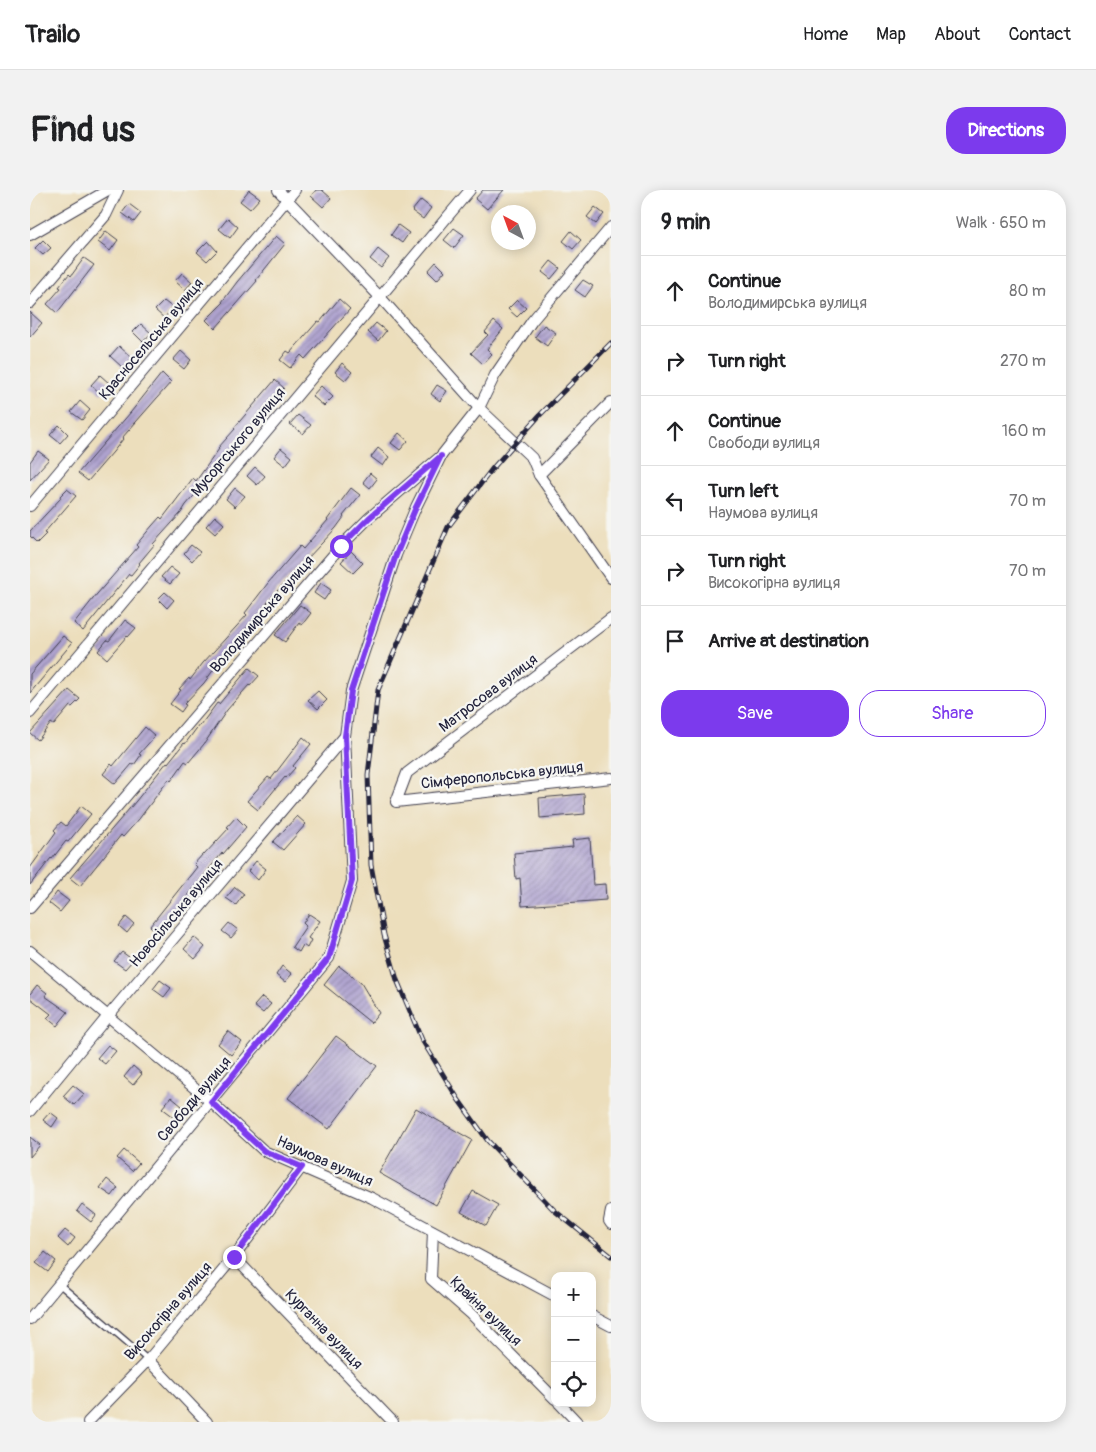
<!DOCTYPE html>
<meta charset="utf-8">
<style>
:root{--surface:#fff;--page:#f2f2f2;--text:#202124;--muted:#757577;--line:#e0e0e0;--accent:#7c3aed}
body{margin:0;font-family:Pangolin,sans-serif;background:var(--page);color:var(--text)}
.controls{position:absolute;right:15px;bottom:15px;display:grid;overflow:hidden;border-radius:10px;box-shadow:0 2px 12px #0003}
.controls button{width:45px;height:45px;display:grid;place-items:center;padding:0;border:0;border-bottom:1px solid var(--line);background:var(--surface);color:var(--text);font:25px sans-serif}
.compass{position:absolute;left:461px;top:15px;width:45px;height:45px;border-radius:50%;background:var(--surface);box-shadow:0 2px 12px #0003;rotate:319deg}
.stop{position:absolute;width:15px;height:15px;margin:-11px;border:4px solid #7c3aed;border-radius:50%;background:#fff}
.stop.end{background:#7c3aed;border-color:#fff;box-shadow:0 1px 5px #0008}
.list{margin:0;padding:0;list-style:none}
h2{display:flex;justify-content:space-between;align-items:center;height:65px;margin:0;padding:0 20px;font-size:21px}
h2 small{font-size:16px;font-weight:400;color:var(--muted)}
.list li{display:grid;grid-template-columns:32px 1fr auto;gap:15px;align-items:center;box-sizing:border-box;height:70px;padding:0 20px;border-top:1px solid var(--line)}
.list b{display:block;font-size:19px;white-space:nowrap}
.list p{margin:0;font-size:16px;white-space:nowrap;color:var(--muted)}
.list em{font-size:16px;font-style:normal;color:var(--muted)}
.actions{display:flex;gap:10px;padding:15px 20px}
.actions a{flex:1;padding:11px 0;border:1px solid var(--accent);border-radius:20px;text-align:center;font-size:18px;color:var(--accent)}
.actions .main{background:var(--accent);color:#fff}
.icon{flex:none;width:28px;height:28px;fill:none;stroke:currentColor;stroke-width:2;stroke-linecap:round;stroke-linejoin:round}
.map{position:relative;flex:none;width:581px;height:1232px;overflow:hidden;border-radius:20px}
header{display:flex;align-items:center;gap:30px;box-sizing:border-box;height:70px;padding:0 25px;background:var(--surface);border-bottom:1px solid var(--line)}
header strong{font-size:24px}
nav{display:flex;gap:28px;margin-inline-start:auto;font-size:18px}
.intro{display:flex;align-items:center;justify-content:space-between;box-sizing:border-box;height:120px;padding:0 30px}
h1{margin:0;font-size:35px}
.button{padding:12px 22px;border-radius:20px;background:var(--accent);color:#fff;font-size:18px;font-weight:700}
main{display:flex;gap:30px;padding:0 30px}
aside{flex:1;background:var(--surface);border-radius:20px;box-shadow:0 2px 12px #0003}
.map>svg:first-child{display:block}
.building{fill:url(#building-hatch)}
.lines{fill:none;stroke-linecap:round;stroke-linejoin:round}
.service-casing{stroke:#403e4e;stroke-width:8}
.minor-casing{stroke:#403e4e;stroke-width:12}
.service{stroke:#fff;stroke-width:5}
.minor{stroke:#fff;stroke-width:10}
.rail-casing{stroke:#22223b;stroke-width:5}
.rail{stroke:#f6f6f2;stroke-width:3;stroke-dasharray:9;stroke-linecap:butt}
.route{stroke:#7c3aed;stroke-width:6}
.labels{text-anchor:middle;stroke-width:4.5;stroke-linejoin:round;paint-order:stroke}
.street-label{font-size:15px;fill:#22223b;stroke:#f6f6f2}
</style>
<header>
<strong>Trailo</strong>
<nav><a>Home</a><a>Map</a><a>About</a><a>Contact</a></nav>
</header>
<div class="intro"><h1>Find us</h1><a class="button">Directions</a></div>
<main>
<div class="map">
<svg width="581" height="1232" viewBox="0 0 581 1232">
<defs>
<pattern id="building-hatch" width="6" height="6" patternUnits="userSpaceOnUse" patternTransform="scale(1.25)"><rect width="6" height="6" fill="#afa3cf"/><path d="M-1 1l2-2M0 6l6-6M5 7l2-2" fill="none" stroke="#8e84a9"/></pattern>
</defs>
<rect width="100%" height="100%" fill="#f6f6f2"/>
<filter id="ink" filterUnits="userSpaceOnUse"><feTurbulence type="fractalNoise" baseFrequency=".02" numOctaves="2"/><feDisplacementMap in="SourceGraphic" scale="10" xChannelSelector="R" yChannelSelector="G"/><feConvolveMatrix kernelMatrix="1 2 1 2 8 2 1 2 1" color-interpolation-filters="sRGB"/></filter>
<filter id="wash" filterUnits="userSpaceOnUse"><feTurbulence type="fractalNoise" baseFrequency=".0096" numOctaves="4" result="noise"/><feDisplacementMap in="SourceGraphic" scale="20" xChannelSelector="R" yChannelSelector="G"/><feGaussianBlur stdDeviation="1.12" result="paint"/><feColorMatrix in="noise" values="0 0 0 0 0 0 0 0 0 0 0 0 0 0 0 0 0 1.4 0 .05"/><feComposite in="paint" operator="in"/></filter>
<g filter="url(#wash)">
<rect width="100%" height="100%" fill="#ecdebc"/>
<g id="blocks">
<!-- building -->
<g class="building">
<path d="M219,0l11,8 -10,11 -10,-8z"/>
<path d="M286,0h6l9,8 -8,9 -12,-11z"/>
<path d="M453,0h21l-17,19 -12,-10z"/>
<path d="M391,10l10,8 -8,11 -11,-8z"/>
<path d="M99,14l12,9 -7,9 -12,-9z"/>
<path d="M565,17l9,7 -8,10 -9,-7z"/>
<path d="M198,28l10,9 -8,11 -11,-9z"/>
<path d="M368,35l11,8 -7,10 -11,-8z"/>
<path d="M424,38l10,7 -10,13 -10,-8z"/>
<path d="M76,41l12,9 -8,11 -12,-9z"/>
<path d="M541,41l10,9 -8,9 -10,-8z"/>
<path d="M246,46l9,8 -29,36 1,1 -42,48 -9,-9 17,-17 -1,-1 15,-20z"/>
<path d="M13,50l8,8 -8,7 -8,-7z"/>
<path d="M178,51l9,10 -10,10 -10,-9z"/>
<path d="M348,59l11,9 -8,10 -11,-9z"/>
<path d="M54,68l10,7 -37,48 -10,-9 14,-16 -2,-1 10,-13 2,2z"/>
<path d="M521,71l9,7 -9,11 -9,-7z"/>
<path d="M406,72l9,9 -8,9 -9,-9z"/>
<path d="M152,83l10,9 -7,8 -10,-9z"/>
<path d="M553,90l10,6 -8,11 -10,-7z"/>
<path d="M309,109l11,10 -45,50 -4,-4 -11,13 -10,-8 7,-9 3,2 28,-32 2,1z"/>
<path d="M487,110l9,8 -9,9 -9,-8z"/>
<path d="M134,111l9,7 -9,10 -9,-8z"/>
<path d="M0,122l12,11 -12,14z"/>
<path d="M464,131l9,8 -16,20 5,5 -9,10 -12,-11 17,-18 -3,-3z"/>
<path d="M346,133l10,8 -8,10 -10,-9z"/>
<path d="M111,134l10,9 -8,9 -10,-10z"/>
<path d="M514,135l12,8 -9,13 -12,-9z"/>
<path d="M89,156l13,12 -9,10 -13,-12z"/>
<path d="M151,161l10,9 -7,9 -11,-9z"/>
<path d="M312,173l10,9 -7,8 -10,-8z"/>
<path d="M132,183l9,9 -49,56 1,1 -10,13 -25,29 -10,-8 53,-61z"/>
<path d="M70,185l10,9 -9,10 -10,-9z"/>
<path d="M245,190l9,8 -51,56 3,2 -19,21 2,2 -7,10 -2,-2 -24,28 -5,8 -28,31 1,1 -15,18 1,1 -9,11 -2,-1 -46,57 -9,-8 23,-29 41,-47 -2,-2 16,-19 8,-9 2,2 31,-41 3,3 23,-32 -1,-1 17,-19 -1,-1z"/>
<path d="M407,195l10,6 -7,10 -9,-7z"/>
<path d="M291,196l12,11 -9,9 -12,-10z"/>
<path d="M50,211l10,9 -8,10 -11,-8z"/>
<path d="M268,225l13,10 -8,9 -13,-10z"/>
<path d="M29,235l9,9 -8,9 -10,-8z"/>
<path d="M369,243l9,8 -8,9 -9,-7z"/>
<path d="M251,258l11,9 -7,9 -11,-9z"/>
<path d="M348,258l11,9 -6,9 -12,-9z"/>
<path d="M8,261l11,8 -19,21v-18z"/>
<path d="M225,277l10,9 -8,9 -10,-9z"/>
<path d="M340,283l7,6 -7,9 -7,-6z"/>
<path d="M205,298l10,8 -10,11 -9,-8z"/>
<path d="M321,298l9,7 -17,21 1,1 -8,11 -59,63 -32,39 2,1 -18,18 1,1 -8,8 -18,25 -20,21 2,1 -5,7 -11,-8 11,-14 -2,-1 10,-11 1,2 13,-17 44,-48 -2,-2 23,-30 32,-37 3,3 25,-29h-1z"/>
<path d="M37,299l9,7 -32,37 2,1 -9,9 -7,-7v-5l31,-33 -1,-2z"/>
<path d="M185,326l9,8 -9,10 -9,-8z"/>
<path d="M161,355l9,7 -8,9 -8,-8z"/>
<path d="M321,361l12,12 -10,10 -12,-11z"/>
<path d="M140,377l9,7 -9,10 -9,-7z"/>
<path d="M291,393l10,7 -7,10 -10,-7z"/>
<path d="M135,402l9,8 -7,8 -9,-9z"/>
<path d="M270,415l11,8 -9,12 -3,-2 -14,19 -10,-7z"/>
<path d="M95,430l11,8 -8,9 -1,-1 -20,23 -9,-8 9,-11 2,1z"/>
<path d="M33,446l9,7 -42,50v-19z"/>
<path d="M219,478l10,8 -9,10 -1,-1 -22,25 -23,34 -16,19 -3,-2 -14,20 -2,-2 -30,40 -16,18 -2,-2 -41,51 -10,-8 66,-77 31,-39 1,1 16,-20 1,1 14,-19 1,1 17,-23 2,1z"/>
<path d="M39,500l11,9 -8,8 -2,-1 -16,19 -3,-2 -13,17 -8,-7z"/>
<path d="M288,501l9,9 -9,9 -10,-9z"/>
<path d="M115,537l10,9 -16,18 2,1 -7,10 -2,-1 -17,20 -12,-10 8,-10 2,2z"/>
<path d="M273,547l8,7 -18,22 2,2 -9,10 -1,-1 -27,33 -11,-9 21,-24 3,2z"/>
<path d="M554,604l1,20 -45,4 -1,-20z"/>
<path d="M51,616l10,8 -23,28 -2,-1 -14,18 -1,-1 -21,27v-17l26,-36 -2,-2 7,-8 5,4z"/>
<path d="M267,626l9,8 -23,26 -10,-8z"/>
<path d="M206,627l10,10 -23,27 -1,-1 -64,80 -8,-7 47,-59 -3,-3 9,-10 1,1 25,-27 -2,-1z"/>
<path d="M560,648l3,47 12,-1 1,16 -84,6 -2,-28 -4,1 -2,-26 59,-6 -1,-7z"/>
<path d="M226,671l10,8 -8,11 -10,-9z"/>
<path d="M205,697l9,7 -8,11 -10,-7z"/>
<path d="M27,702l12,9 -9,11 -11,-9z"/>
<path d="M279,724l11,7 -12,17 3,2 -4,8 -4,-3 -4,7 -7,-5 14,-21 -3,-3z"/>
<path d="M96,727l8,7 -7,9 -8,-7z"/>
<path d="M199,733l9,7 -7,8 -9,-7z"/>
<path d="M164,747l11,10 -10,12 -11,-10z"/>
<path d="M92,762l11,8 -8,9 -11,-8z"/>
<path d="M252,776l10,8 -7,8 -9,-7z"/>
<path d="M309,776l22,17 18,30 -8,10 -47,-38z"/>
<path d="M130,790l11,8 -7,9 -11,-8z"/>
<path d="M7,795l10,8 -2,3 23,16 -11,14 -10,-8 4,-4 -21,-16v-4z"/>
<path d="M232,807l9,7 -8,9 -9,-7z"/>
<path d="M198,841l14,11 -11,13 -13,-11z"/>
<path d="M306,846l41,30 -48,63 -41,-31z"/>
<path d="M78,855l8,6 -11,13 -8,-6z"/>
<path d="M103,876l9,8 -9,11 -9,-8z"/>
<path d="M43,895l11,9 -10,11 -11,-9z"/>
<path d="M141,907l11,9 -8,11 -12,-9z"/>
<path d="M386,918l56,32 -36,65 -57,-32z"/>
<path d="M20,922l8,6 -6,9 -9,-7z"/>
<path d="M0,947l10,8 -10,12z"/>
<path d="M94,960l15,13 -7,8 -15,-13z"/>
<path d="M77,989l11,9 -6,8 -12,-8z"/>
<path d="M443,1001l25,14 -12,21 -25,-14z"/>
<path d="M52,1014l14,11 -5,7 -14,-11z"/>
<path d="M35,1040l10,8 -7,9 -10,-9z"/>
<path d="M15,1062l11,9 -8,11 -12,-9z"/>
</g>
</g>
</g>
<g filter="url(#ink)">
<use href="#blocks" fill-opacity="0" stroke="#403e4e" stroke-width="1"/>
<g class="lines">
<!-- service casing -->
<g class="service-casing">
<path id="service" d="M29,1094l89,76"/>
</g>
<!-- minor casing -->
<g class="minor-casing">
<g id="minor">
<path d="M248,0l102,107 99,111 53,50 7,17 72,103"/>
<path d="M0,45l78,-45"/>
<path d="M0,113l76,-88 12,-25"/>
<path d="M509,285l72,-73"/>
<path d="M0,316l265,-316"/>
<path d="M581,428l-204,155 -11,29 215,-24"/>
<path d="M0,523l440,-523"/>
<path d="M0,718l311,-362 28,-28 72,-62 38,-48 16,-33 37,-54 79,-94"/>
<path d="M0,761l181,151 53,49 108,47 183,98"/>
<path d="M0,921l78,-95 237,-280"/>
<path d="M581,1021l-2,10 2,3"/>
<path d="M403,1041l-2,48 40,35 84,85"/>
<path d="M204,1067l159,165"/>
<path d="M562,1126l19,10"/>
<path d="M0,1129l299,-361 23,-77 -7,-145 6,-45 45,-136 20,-48 25,-51"/>
<path d="M118,1170l59,62"/>
<path d="M529,1213l18,19"/>
<path d="M58,1232l60,-62 86,-103 68,-90"/>
</g>
</g>
<!-- service -->
<use href="#service" class="service"/>
<!-- minor -->
<use href="#minor" class="minor"/>
<!-- rail casing -->
<g class="rail-casing">
<path id="rail" d="M581,153l-72,73 -47,53 -44,58 -70,163 -10,85 3,90 13,70 13,45 25,60 36,59 30,42 67,70 56,45"/>
</g>
<!-- rail -->
<use href="#rail" class="rail"/>
</g>
</g>
<g class="lines" filter="url(#ink)">
<!-- route -->
<path class="route" d="M204,1067l68,-90 -38,-16 -53,-49 118,-144 23,-77 -7,-145 6,-45 45,-136 20,-48 25,-51 -72,62 -28,28"/>
</g>
<g class="labels">
<!-- street labels -->
<g class="street-label">
<text transform="translate(121 149) rotate(-50)" y="5">Красносельська вулиця</text>
<text transform="translate(208 252) rotate(-50)" y="5">Мусоргського вулиця</text>
<text transform="translate(232 424) rotate(-49)" y="5">Володимирська вулиця</text>
<text transform="translate(458 503) rotate(-37)" y="5">Матросова вулиця</text>
<text transform="translate(472 585) rotate(-6)" y="5">Сімферопольська вулиця</text>
<text transform="translate(146 723) rotate(-50)" y="5">Новосільська вулиця</text>
<text transform="translate(164 909) rotate(-50)" y="5">Свободи вулиця</text>
<text transform="translate(295 971) rotate(24)" y="5">Наумова вулиця</text>
<text transform="translate(138 1121) rotate(-49)" y="5">Високогірна вулиця</text>
<text transform="translate(456 1121) rotate(44)" y="5">Крайня вулиця</text>
<text transform="translate(294 1139) rotate(46)" y="5">Курганна вулиця</text>
</g>
</g>
</svg>
<div class="controls">
<button>+</button>
<button>−</button>
<button><svg class="icon" aria-label="locate" viewBox="0 0 24 24"><circle cx="12" cy="12" r="6"/><path d="M12 2v4M12 18v4M2 12h4M18 12h4"/></svg></button>
</div>
<svg class="compass" viewBox="-18 -18 36 36"><path d="M0-13l5 13h-10z" fill="#e53935"/><path d="M0 13l5-13h-10z" fill="#757577"/></svg>
<div class="stop" style="left:311px;top:356px"></div>
<div class="stop end" style="left:204px;top:1067px"></div>
</div>
<aside>
<h2>9 min<small>Walk · 650 m</small></h2>
<ul class="list">
<li><svg class="icon" aria-label="ahead" viewBox="0 0 24 24"><path d="M12 20V5M6 11l6-6 6 6"/></svg><div><b>Continue</b><p>Володимирська вулиця</p></div><em>80 m</em></li>
<li><svg class="icon" aria-label="right" viewBox="0 0 24 24"><path d="M7 20v-9h11M14 6l5 5-5 5"/></svg><div><b>Turn right</b></div><em>270 m</em></li>
<li><svg class="icon" aria-label="ahead" viewBox="0 0 24 24"><path d="M12 20V5M6 11l6-6 6 6"/></svg><div><b>Continue</b><p>Свободи вулиця</p></div><em>160 m</em></li>
<li><svg class="icon" aria-label="left" viewBox="0 0 24 24"><path d="M17 20v-9H6M10 6l-5 5 5 5"/></svg><div><b>Turn left</b><p>Наумова вулиця</p></div><em>70 m</em></li>
<li><svg class="icon" aria-label="right" viewBox="0 0 24 24"><path d="M7 20v-9h11M14 6l5 5-5 5"/></svg><div><b>Turn right</b><p>Високогірна вулиця</p></div><em>70 m</em></li>
<li><svg class="icon" aria-label="arrive" viewBox="0 0 24 24"><path d="M6 21V4h12l-3 4 3 4H6"/></svg><div><b>Arrive at destination</b></div></li>
</ul>
<div class="actions"><a class="main">Save</a><a>Share</a></div>
</aside>
</main>
